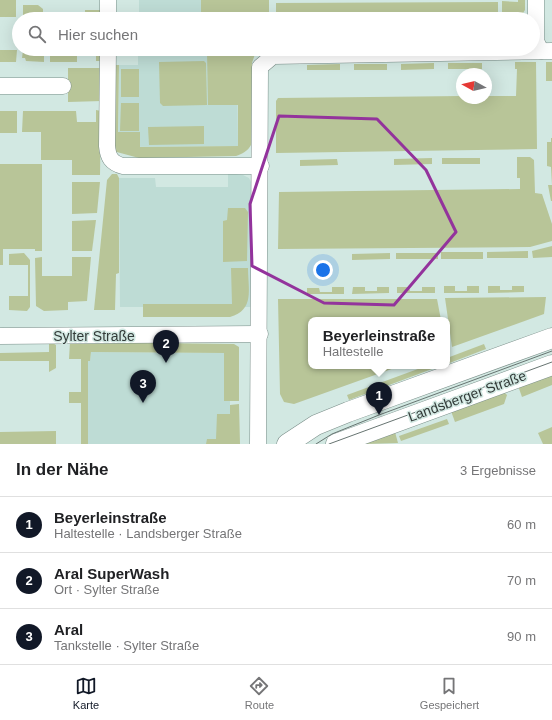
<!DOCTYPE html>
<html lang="de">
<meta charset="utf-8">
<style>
:root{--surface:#fff;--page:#f2f2f2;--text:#202124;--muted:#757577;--line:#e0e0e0;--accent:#111827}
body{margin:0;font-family:Arial,sans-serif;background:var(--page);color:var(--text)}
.compass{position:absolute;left:456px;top:68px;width:36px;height:36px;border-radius:50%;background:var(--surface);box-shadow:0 4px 16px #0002;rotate:278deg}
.you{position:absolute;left:323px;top:270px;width:14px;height:14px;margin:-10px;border:3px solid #fff;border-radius:50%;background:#1a73e8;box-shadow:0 0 0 6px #1a73e833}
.badge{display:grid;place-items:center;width:26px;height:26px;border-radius:50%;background:var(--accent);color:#fff;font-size:13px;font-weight:700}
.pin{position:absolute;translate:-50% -33px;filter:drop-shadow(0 1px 2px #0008)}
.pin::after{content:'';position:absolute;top:21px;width:14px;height:12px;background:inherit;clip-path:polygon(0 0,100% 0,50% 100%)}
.popup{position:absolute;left:308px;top:317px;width:142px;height:52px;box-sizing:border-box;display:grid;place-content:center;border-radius:8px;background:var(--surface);filter:drop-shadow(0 1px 3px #0005);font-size:13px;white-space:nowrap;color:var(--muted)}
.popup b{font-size:15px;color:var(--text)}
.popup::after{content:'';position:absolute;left:50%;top:100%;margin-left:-8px;border:8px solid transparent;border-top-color:var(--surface)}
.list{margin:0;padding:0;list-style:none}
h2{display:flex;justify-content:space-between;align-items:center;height:52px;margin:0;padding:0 16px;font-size:17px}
h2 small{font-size:13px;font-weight:400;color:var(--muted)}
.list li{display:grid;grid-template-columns:26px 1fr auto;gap:12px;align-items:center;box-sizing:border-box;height:56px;padding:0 16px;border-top:1px solid var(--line)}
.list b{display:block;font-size:15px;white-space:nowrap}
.list p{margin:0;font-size:13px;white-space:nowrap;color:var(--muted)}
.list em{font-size:13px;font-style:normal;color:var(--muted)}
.icon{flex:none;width:22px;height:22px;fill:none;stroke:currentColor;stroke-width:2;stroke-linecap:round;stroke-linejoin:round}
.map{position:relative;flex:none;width:552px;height:444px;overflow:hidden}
.search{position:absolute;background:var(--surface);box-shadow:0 4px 16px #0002;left:12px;right:12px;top:12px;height:44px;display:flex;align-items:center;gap:10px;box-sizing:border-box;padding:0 14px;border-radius:22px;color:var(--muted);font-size:15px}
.sheet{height:220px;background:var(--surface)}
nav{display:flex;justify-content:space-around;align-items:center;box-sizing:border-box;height:56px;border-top:1px solid var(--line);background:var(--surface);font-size:11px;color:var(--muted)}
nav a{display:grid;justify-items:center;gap:2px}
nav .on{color:var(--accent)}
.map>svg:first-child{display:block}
.built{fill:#bedcd5}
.green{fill:#b8c598}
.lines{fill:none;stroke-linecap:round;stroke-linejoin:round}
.minor-casing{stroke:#798d88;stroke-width:17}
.tertiary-casing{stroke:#798d88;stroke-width:21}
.minor{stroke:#fff;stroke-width:16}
.tertiary{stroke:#fff;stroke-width:20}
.tram{stroke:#677471;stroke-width:1}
.marked{fill:none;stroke:#93339c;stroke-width:3;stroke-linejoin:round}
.labels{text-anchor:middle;stroke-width:3;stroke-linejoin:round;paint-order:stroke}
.street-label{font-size:14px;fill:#333b39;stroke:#d2e8e2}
</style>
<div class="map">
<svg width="552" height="444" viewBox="0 0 552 444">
<rect width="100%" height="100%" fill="#d2e8e2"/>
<!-- built -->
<g class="built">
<path d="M139,0h123l-8,19h-115z"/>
<path d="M138,49h99l1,97 -120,1 1,-82h19z"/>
<path d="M228,173l15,2 6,3 3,6v123h-132l-1,-129h36l1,9h72z"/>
<path d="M91,352l133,1v48h6v13l-14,25 -10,5h-118v-83h2z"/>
</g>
<!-- green -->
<g class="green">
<rect x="0" y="0" width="16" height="17"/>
<path d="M201,0h68v19h-80v-6l12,-1z"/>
<path d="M518,0h7v10l-2,3 -21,2v-14l16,1z"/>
<path d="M498,2v17h-222v-16z"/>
<path d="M23,5h15l5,4v10h-3v-2h-17z"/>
<rect x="85" y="10" width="17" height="9"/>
<path d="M44,49v13l-18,-1 -1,-3h-3l1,-8z"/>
<path d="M50,49h52v12h-6v-10l-19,1v10h-27z"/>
<path d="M125,49l50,1v5h-44z"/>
<path d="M190,49h73l-8,5 -3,9c1,16 5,71 -1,82 -3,6 -9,9 -15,11l-97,2 -26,-7v-86h6l-1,67h22v15l98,-1v-41h-30l-1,-53 -4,3h-13z"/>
<path d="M0,50h17l-1,12h-16z"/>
<path d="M204,61l2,2 1,42 -44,1 -3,-3 -1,-41z"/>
<path d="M515,62h21l1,87 -261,4v-52l2,-3 184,-2v2h24v-2h30l1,-27h-2z"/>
<rect x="546" y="62" width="6" height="19"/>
<path d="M434,63v6l-33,1v-6z"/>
<rect x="448" y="63" width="34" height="6"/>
<path d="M340,64v6h-33v-5z"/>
<rect x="354" y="64" width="33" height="6"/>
<path d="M68,68h34v33l-34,1z"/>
<rect x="121" y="69" width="18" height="28"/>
<path d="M121,103h18v28h-19z"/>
<path d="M96,110l5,1 -1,64h-28v-15h-31v-28h-19l1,-21h53l1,11h19z"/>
<rect x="0" y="111" width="17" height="22"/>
<path d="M204,126v18l-55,1 -1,-18z"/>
<path d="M551,138h1v63h-1l-3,-16h4l-1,-18 -4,-1v-24h4z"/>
<path d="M517,157h13l4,3 1,33 7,1 10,30v17l-22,6 -252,2 1,-57 241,-3v-11h-3z"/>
<path d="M432,158v6l-38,1v-6z"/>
<rect x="442" y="158" width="38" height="6"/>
<path d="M337,159l1,6 -38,1v-6z"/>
<path d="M0,164h42v87h-7v-2h-32v16h-3z"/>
<path d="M112,174h5l2,4v95l-3,1 -1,36h-21l13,-130z"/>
<path d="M72,182h28l-3,31 -25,1z"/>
<path d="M228,208h17l3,4 -1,49 -24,1v-41l4,-1z"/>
<path d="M96,220l-4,31h-20v-30z"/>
<path d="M552,246v11l-19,1 -1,-7z"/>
<path d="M528,251v7h-41v-6z"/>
<rect x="441" y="252" width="42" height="7"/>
<path d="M24,253l6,7v47l-3,4 -18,-1v-14h19v-31h-19v-11z"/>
<path d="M390,253v6l-38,1v-6z"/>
<rect x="396" y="253" width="42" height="6"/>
<path d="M42,257v19h30v-19h19l-4,44 -19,1v8l-24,1 -8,-5 -1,-48z"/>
<path d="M231,268h17c0,21 7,42 -18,49h-87v-13h89z"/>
<path d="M444,286h11v5h12v-5h12v7h-35z"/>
<path d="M488,286h12v4h12v-4h12v6l-36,1z"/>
<path d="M332,287h12v7h-37v-6h12l1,4h12z"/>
<path d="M353,287h12v4h12v-4h12v6l-37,1z"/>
<path d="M397,287h12l1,4h12v-4h13v6h-38z"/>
<path d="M546,297l-2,17 -92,33 -7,-49z"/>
<path d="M278,299h159l4,21h-130v46h89l-106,38 -10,-2 -4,-8z"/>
<path d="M49,341l7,4v23l-7,4v-11h-49v-8l49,-1z"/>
<path d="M70,342l164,2 5,3v54h-15v-48l-133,-1 -1,9h-2v83h-7v-41h-12v-11h12v-33h-12z"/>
<path d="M484,344l2,5 -39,15v-6z"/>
<path d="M426,366h14l-91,34 -2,-5z"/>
<path d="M552,368v17l-30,12 -6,-17z"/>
<path d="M505,393l2,2 -3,9 -49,18 -4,-11z"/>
<path d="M239,404l1,40h-34l1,-5h9l1,-25h13v-9z"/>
<path d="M447,419l2,5 -48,17 -2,-5z"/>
<path d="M552,427v17h-9l-5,-11z"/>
<path d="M56,431v13h-56v-12z"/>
<path d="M395,432l3,11 -32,1 -1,-1z"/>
</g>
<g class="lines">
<!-- minor casing -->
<g class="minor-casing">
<g id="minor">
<path d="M108,0v19"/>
<path d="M536,0v41l5,10"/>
<path d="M108,49l-1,97c1,11 4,17 16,20h138"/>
<path d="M0,86h63"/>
<path d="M0,336l260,-2"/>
<path d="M258,444l2,-377 13,-11 279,-5"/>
</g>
</g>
<!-- tertiary casing -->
<g class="tertiary-casing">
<g id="tertiary">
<path d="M287,444l29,-19 32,-13 204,-74"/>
<path d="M336,444l216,-79"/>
</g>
</g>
<!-- minor -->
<use href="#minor" class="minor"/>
<!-- tertiary -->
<use href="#tertiary" class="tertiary"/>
<!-- tram -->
<g class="tram">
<path d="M316,444l16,-10 47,-19 173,-64"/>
<path d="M329,444l223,-82"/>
</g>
</g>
<!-- marked area -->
<path class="marked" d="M279,116l98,3 49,51 30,62 -62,73 -70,-2 -72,-37 -2,-62z"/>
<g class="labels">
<!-- street labels -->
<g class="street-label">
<text x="94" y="341">Sylter Straße</text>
<text transform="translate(467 396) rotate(-20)" y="5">Landsberger Straße</text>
</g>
</g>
</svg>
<svg class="compass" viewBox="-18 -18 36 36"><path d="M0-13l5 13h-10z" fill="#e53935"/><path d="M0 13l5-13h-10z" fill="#757577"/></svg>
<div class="you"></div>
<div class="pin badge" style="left:379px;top:415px">1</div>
<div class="popup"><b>Beyerleinstraße</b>Haltestelle</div>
<div class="pin badge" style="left:166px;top:363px">2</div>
<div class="pin badge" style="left:143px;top:403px">3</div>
<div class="search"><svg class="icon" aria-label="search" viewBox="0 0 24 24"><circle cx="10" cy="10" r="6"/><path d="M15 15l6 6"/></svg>Hier suchen</div>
</div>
<section class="sheet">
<h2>In der Nähe<small>3 Ergebnisse</small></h2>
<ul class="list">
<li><span class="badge">1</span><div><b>Beyerleinstraße</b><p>Haltestelle · Landsberger Straße</p></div><em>60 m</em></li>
<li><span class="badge">2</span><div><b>Aral SuperWash</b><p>Ort · Sylter Straße</p></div><em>70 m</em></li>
<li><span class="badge">3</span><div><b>Aral</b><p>Tankstelle · Sylter Straße</p></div><em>90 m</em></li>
</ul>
</section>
<nav>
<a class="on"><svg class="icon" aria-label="map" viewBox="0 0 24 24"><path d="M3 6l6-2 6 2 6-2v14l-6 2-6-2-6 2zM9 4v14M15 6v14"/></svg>Karte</a>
<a><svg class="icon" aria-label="directions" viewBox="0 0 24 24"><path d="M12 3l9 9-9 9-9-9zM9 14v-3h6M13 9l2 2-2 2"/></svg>Route</a>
<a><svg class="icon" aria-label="saved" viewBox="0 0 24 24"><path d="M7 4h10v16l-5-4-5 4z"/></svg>Gespeichert</a>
</nav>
